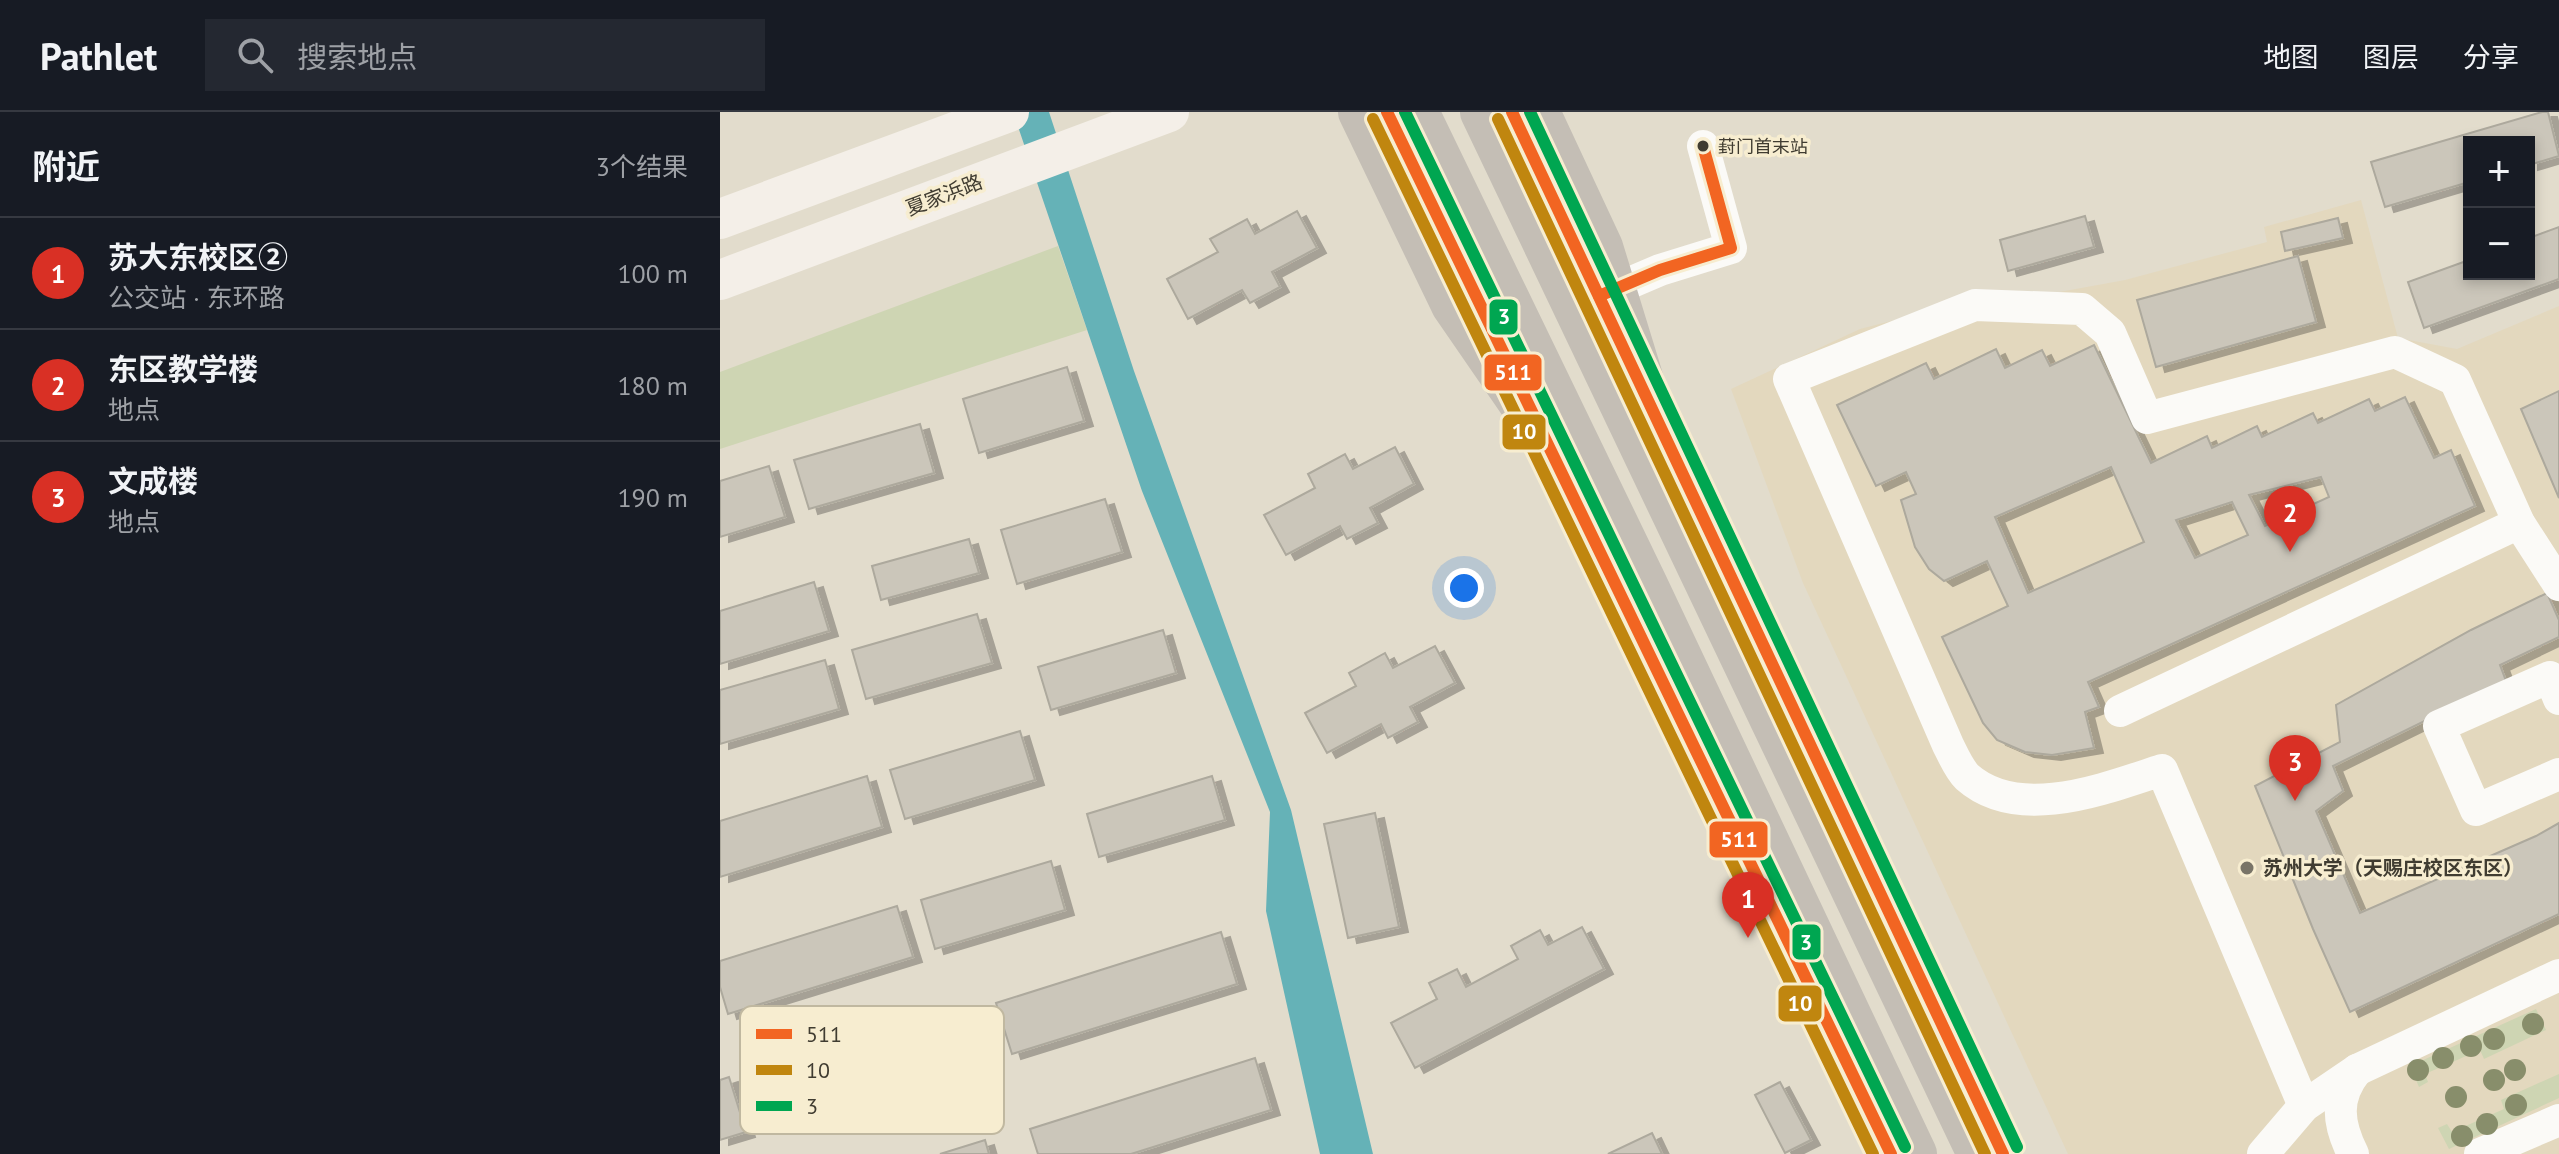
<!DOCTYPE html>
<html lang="zh">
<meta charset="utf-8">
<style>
:root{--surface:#171b24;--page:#242831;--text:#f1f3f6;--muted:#9ea1a6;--line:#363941;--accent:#d93025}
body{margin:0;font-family:"PT Sans","Noto Sans SC",sans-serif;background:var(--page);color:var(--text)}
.controls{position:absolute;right:24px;top:24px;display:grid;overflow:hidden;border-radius:0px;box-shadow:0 4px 12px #0003}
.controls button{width:72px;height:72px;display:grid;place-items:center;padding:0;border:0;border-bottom:2px solid var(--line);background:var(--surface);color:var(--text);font:40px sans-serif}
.you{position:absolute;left:744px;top:476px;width:28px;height:28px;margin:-20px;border:6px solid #fff;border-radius:50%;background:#1a73e8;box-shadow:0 0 0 12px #1a73e833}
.badge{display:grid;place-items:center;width:52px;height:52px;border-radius:50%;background:var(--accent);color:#fff;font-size:26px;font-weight:700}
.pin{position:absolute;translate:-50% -66px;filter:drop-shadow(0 2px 4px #0008)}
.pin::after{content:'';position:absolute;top:42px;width:28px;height:24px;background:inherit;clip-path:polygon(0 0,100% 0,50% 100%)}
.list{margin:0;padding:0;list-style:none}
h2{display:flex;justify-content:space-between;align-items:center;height:104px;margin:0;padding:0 32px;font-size:34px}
h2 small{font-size:26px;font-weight:400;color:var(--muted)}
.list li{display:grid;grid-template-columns:52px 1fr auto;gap:24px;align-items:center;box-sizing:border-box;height:112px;padding:0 32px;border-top:2px solid var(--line)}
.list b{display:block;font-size:30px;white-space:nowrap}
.list p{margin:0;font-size:26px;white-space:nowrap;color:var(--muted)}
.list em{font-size:26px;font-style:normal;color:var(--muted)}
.icon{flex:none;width:44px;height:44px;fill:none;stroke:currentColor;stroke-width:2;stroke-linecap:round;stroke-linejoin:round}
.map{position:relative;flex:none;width:1839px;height:1042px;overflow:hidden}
header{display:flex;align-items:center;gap:48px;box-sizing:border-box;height:112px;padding:0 40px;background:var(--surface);border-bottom:2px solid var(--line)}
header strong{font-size:38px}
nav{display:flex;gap:44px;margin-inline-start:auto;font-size:28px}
.search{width:560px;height:72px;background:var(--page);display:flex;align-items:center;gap:20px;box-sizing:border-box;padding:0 28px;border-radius:0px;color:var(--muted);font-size:30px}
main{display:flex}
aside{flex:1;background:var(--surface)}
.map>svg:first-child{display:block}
.built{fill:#e3d8be}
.green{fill:#ced5b3}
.water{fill:#65b2b7}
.building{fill:#cbc6ba;stroke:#ada99d;stroke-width:2;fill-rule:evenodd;filter:url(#shadow)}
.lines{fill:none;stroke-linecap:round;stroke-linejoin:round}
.minor{stroke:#fbfaf7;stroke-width:32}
.major{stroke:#f4efe8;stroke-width:40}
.highway{stroke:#c4beb5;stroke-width:44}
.bus-1-casing{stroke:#f7edd0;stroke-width:18}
.bus-2-casing{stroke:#f7edd0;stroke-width:18}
.bus-3-casing{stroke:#f7edd0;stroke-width:18}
.bus-1{stroke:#f26522;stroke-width:12}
.bus-2{stroke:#c0860f;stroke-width:12}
.bus-3{stroke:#00a651;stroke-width:12}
.tree{fill:#888e6b}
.bus-dot{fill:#403c31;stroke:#f7edd0;stroke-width:3}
.poi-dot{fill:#797467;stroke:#f7edd0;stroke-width:3}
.labels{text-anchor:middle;stroke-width:7;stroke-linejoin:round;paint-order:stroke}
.bus-label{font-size:18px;fill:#403c31;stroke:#f7edd0;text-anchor:start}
.street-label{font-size:20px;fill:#403c31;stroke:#f7edd0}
.poi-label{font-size:20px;font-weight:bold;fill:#403c31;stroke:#f7edd0;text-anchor:start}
.key{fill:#f7edd0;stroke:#c0b8a0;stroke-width:2}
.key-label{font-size:22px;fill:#403c31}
.line-badge{stroke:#f7edd0;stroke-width:3}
.badge-label{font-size:22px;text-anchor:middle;font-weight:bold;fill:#fff}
</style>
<header>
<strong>Pathlet</strong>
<div class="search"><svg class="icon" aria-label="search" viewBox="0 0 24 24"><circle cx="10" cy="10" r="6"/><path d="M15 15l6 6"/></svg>搜索地点</div>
<nav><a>地图</a><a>图层</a><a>分享</a></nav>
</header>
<main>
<aside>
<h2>附近<small>3个结果</small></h2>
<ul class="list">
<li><span class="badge">1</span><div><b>苏大东校区②</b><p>公交站 · 东环路</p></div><em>100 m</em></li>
<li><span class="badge">2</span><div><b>东区教学楼</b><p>地点</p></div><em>180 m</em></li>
<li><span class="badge">3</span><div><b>文成楼</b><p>地点</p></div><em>190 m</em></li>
</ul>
</aside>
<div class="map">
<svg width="1839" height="1042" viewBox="0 0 1839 1042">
<defs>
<filter id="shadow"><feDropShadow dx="9" dy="5" stdDeviation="0" flood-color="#0004"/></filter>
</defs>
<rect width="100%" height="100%" fill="#e2dccc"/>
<!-- built -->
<path class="built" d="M1641,88l37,138 59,11 102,-43v848h-491l-265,-571 -72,-194 129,-60 78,-20 67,-7 120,-22 142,-38 -3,-15z"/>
<!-- green -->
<g class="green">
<path d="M338,134l29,84 -367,119v-77z"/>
<path d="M1816,897l10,21 -62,29 -4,-9 -55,24 3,8 -9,5 -9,-21z"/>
<path d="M1839,962v24l-110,51 -11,-21 9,-4 5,8 52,-23 -3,-9z"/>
</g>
<!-- water -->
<path class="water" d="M293,0h36l85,259 157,439 82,344h-53l-54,-243 4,-99 -128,-321z"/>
<!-- building -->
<g class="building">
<path d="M1822,0h6l11,44 -30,9v-23h-60v40l-84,25 -14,-45z"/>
<path d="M577,99l20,37 -45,24 8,15 -30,16 -8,-13 -54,29 -21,-40 51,-27 -8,-13 37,-20 8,15z"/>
<path d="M1365,104l9,31 -86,24 -8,-31z"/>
<path d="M1618,106l5,20 -58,13 -4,-19z"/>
<path d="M1839,115v52l-135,49 -16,-46 61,-22v14h60v-36z"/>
<path d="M1578,144l18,66 -160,45 -19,-67z"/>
<path d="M1374,233l57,118 56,-27 5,12 45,-22 5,11 51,-24 5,10 51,-24 6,12 30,-14 29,61 17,-8 24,56 -387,176 11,25 -14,5 9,36 -42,7 -27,-3 -28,-12 -14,-17 -41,-86 66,-31 -21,-45 -43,20 -15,-12 -14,-22 -14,-47 15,-6 -10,-22 -30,14 -39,-81 89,-42 8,16 62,-30 9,19 37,-18 8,16zM1391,355l33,75 -116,51 -33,-76zM1601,365l8,20 -64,29 -16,-31zM1512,390l16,33 -53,23 -19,-38z"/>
<path d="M347,255l17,54 -105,32 -16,-54z"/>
<path d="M1839,279v107l-38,-89z"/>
<path d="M200,312l14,49 -125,36 -15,-49z"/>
<path d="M675,335l19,37 -44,24 8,15 -31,16 -7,-13 -54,29 -22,-40 51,-27 -7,-14 37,-20 8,15z"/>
<path d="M49,354l16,51 -65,20v-56z"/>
<path d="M385,387l17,53 -105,32 -16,-54z"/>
<path d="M249,427l10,34 -98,27 -9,-34z"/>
<path d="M94,470l15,49 -109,33v-53z"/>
<path d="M1827,481l12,27v17l-59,28 6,16 -173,85 10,25 -27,20 44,102 176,-77 23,-13v91l-209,98 -37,-83 -58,-143 85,-44 -4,-37 135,-75z"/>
<path d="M257,502l15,49 -126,36 -14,-49z"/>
<path d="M443,518l13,43 -125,37 -13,-43z"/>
<path d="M715,534l20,37 -45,24 8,15 -30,16 -7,-14 -54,29 -22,-40 51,-27 -7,-13 36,-20 8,15z"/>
<path d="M105,548l14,49 -119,35v-54z"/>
<path d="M300,619l15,49 -130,39 -15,-49z"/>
<path d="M147,664l15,51 -162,50v-56z"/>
<path d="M492,664l13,44 -126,37 -12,-43z"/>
<path d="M655,701l24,114 -51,11 -24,-114z"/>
<path d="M331,749l14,49 -130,39 -14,-49z"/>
<path d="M177,794l16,51 -185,57 -8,-27v-26z"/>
<path d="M862,815l22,42 -189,99 -24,-45 46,-24 -8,-16 28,-14 9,18 52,-28 -7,-13 29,-16 8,15z"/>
<path d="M501,820l16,52 -225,70 -16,-51z"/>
<path d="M535,946l16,52 -140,44h-93l-8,-25z"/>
<path d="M9,965l17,55 -26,8v-60z"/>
<path d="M1060,970l31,58 -26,13 -30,-58z"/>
<path d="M932,1021l10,21h-54z"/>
<path d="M265,1028l4,14h-49z"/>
</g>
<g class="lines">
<!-- minor -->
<g class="minor">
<path d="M879,184l61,-26 71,-22 -28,-102"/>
<path d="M1839,587l-9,-22 -111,49 37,84 83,-36"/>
<path d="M1400,599l399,-188"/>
<path d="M1584,994l-142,-336c-56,18 -143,53 -195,7 -8,-8 -14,-22 -19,-32l-159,-366 186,-74 107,4 28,24 37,85 248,-66 60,28 64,143 40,62"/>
<path d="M1543,1042l41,-48 53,-36 202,-95"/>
<path d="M1633,1042c-15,-30 -19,-56 4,-84"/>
<path d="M1760,1042l79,-34"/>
</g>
<!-- major -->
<g class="major">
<path d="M667,0l119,245"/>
<path d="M792,0l92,195"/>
<path d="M0,107l289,-107"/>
<path d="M0,168l449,-168"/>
<path d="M925,282l358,760"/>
<path d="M826,328l345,714"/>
</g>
<!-- highway -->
<g class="highway">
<path d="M640,0l93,193 111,161"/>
<path d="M697,0l229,473 269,569"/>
<path d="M762,0l497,1042"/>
<path d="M818,0l63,135 55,179"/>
</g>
<!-- bus-1 casing -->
<g class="bus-1-casing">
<g id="bus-1">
<path d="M667,0l504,1042"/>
<path d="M792,0l491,1042"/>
<path d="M879,184l61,-26 71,-22 -28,-102"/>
</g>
</g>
<!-- bus-2 casing -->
<g class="bus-2-casing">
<g id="bus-2">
<path d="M653,7l500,1035"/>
<path d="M778,7l487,1035"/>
</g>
</g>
<!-- bus-3 casing -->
<g class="bus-3-casing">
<g id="bus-3">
<path d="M685,0l500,1035"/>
<path d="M810,0l487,1035"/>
</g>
</g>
<!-- bus-1 -->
<use href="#bus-1" class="bus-1"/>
<!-- bus-2 -->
<use href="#bus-2" class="bus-2"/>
<!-- bus-3 -->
<use href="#bus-3" class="bus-3"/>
</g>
<!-- trees -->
<g class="tree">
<circle cx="1813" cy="912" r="11"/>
<circle cx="1774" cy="927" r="11"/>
<circle cx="1751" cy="934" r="11"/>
<circle cx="1723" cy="946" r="11"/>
<circle cx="1698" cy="958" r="11"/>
<circle cx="1795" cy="958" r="11"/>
<circle cx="1774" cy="968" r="11"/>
<circle cx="1736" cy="985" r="11"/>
<circle cx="1796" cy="993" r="11"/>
<circle cx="1767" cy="1012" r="11"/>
<circle cx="1742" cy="1024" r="11"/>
</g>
<!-- markers -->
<circle class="bus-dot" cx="983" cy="34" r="7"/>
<circle class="poi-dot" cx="1527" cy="756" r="8"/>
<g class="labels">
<!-- bus labels -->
<g class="bus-label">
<text x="998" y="41">葑门首末站</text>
</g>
<!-- street labels -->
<g class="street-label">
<text transform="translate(224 83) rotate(-21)" y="7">夏家浜路</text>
</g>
<!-- poi labels -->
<g class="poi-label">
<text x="1543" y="763">苏州大学（天赐庄校区东区）</text>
</g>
</g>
<!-- legend -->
<rect x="20" y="894" width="264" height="128" rx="12" class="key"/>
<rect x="36" y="917" width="36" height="10" fill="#f26522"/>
<rect x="36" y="953" width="36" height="10" fill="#c0860f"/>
<rect x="36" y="989" width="36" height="10" fill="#00a651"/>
<g class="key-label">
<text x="86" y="930">511</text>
<text x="86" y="966">10</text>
<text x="86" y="1002">3</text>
</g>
<g class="line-badge">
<rect x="768" y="186" width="31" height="38" rx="8" fill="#00a651"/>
<rect x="763" y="241" width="60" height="39" rx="8" fill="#f26522"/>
<rect x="781" y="301" width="46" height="38" rx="8" fill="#c0860f"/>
<rect x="988" y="708" width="61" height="39" rx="8" fill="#f26522"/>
<rect x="1071" y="811" width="31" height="38" rx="8" fill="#00a651"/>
<rect x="1057" y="872" width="46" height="39" rx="8" fill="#c0860f"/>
</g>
<g class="badge-label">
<text x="784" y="212">3</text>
<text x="793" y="268">511</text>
<text x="804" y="327">10</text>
<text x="1019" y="735">511</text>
<text x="1086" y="838">3</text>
<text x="1080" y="899">10</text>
</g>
</svg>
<div class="controls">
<button>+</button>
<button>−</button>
</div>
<div class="you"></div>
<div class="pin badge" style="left:1028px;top:826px">1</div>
<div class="pin badge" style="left:1570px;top:440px">2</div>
<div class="pin badge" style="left:1575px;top:689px">3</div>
</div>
</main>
